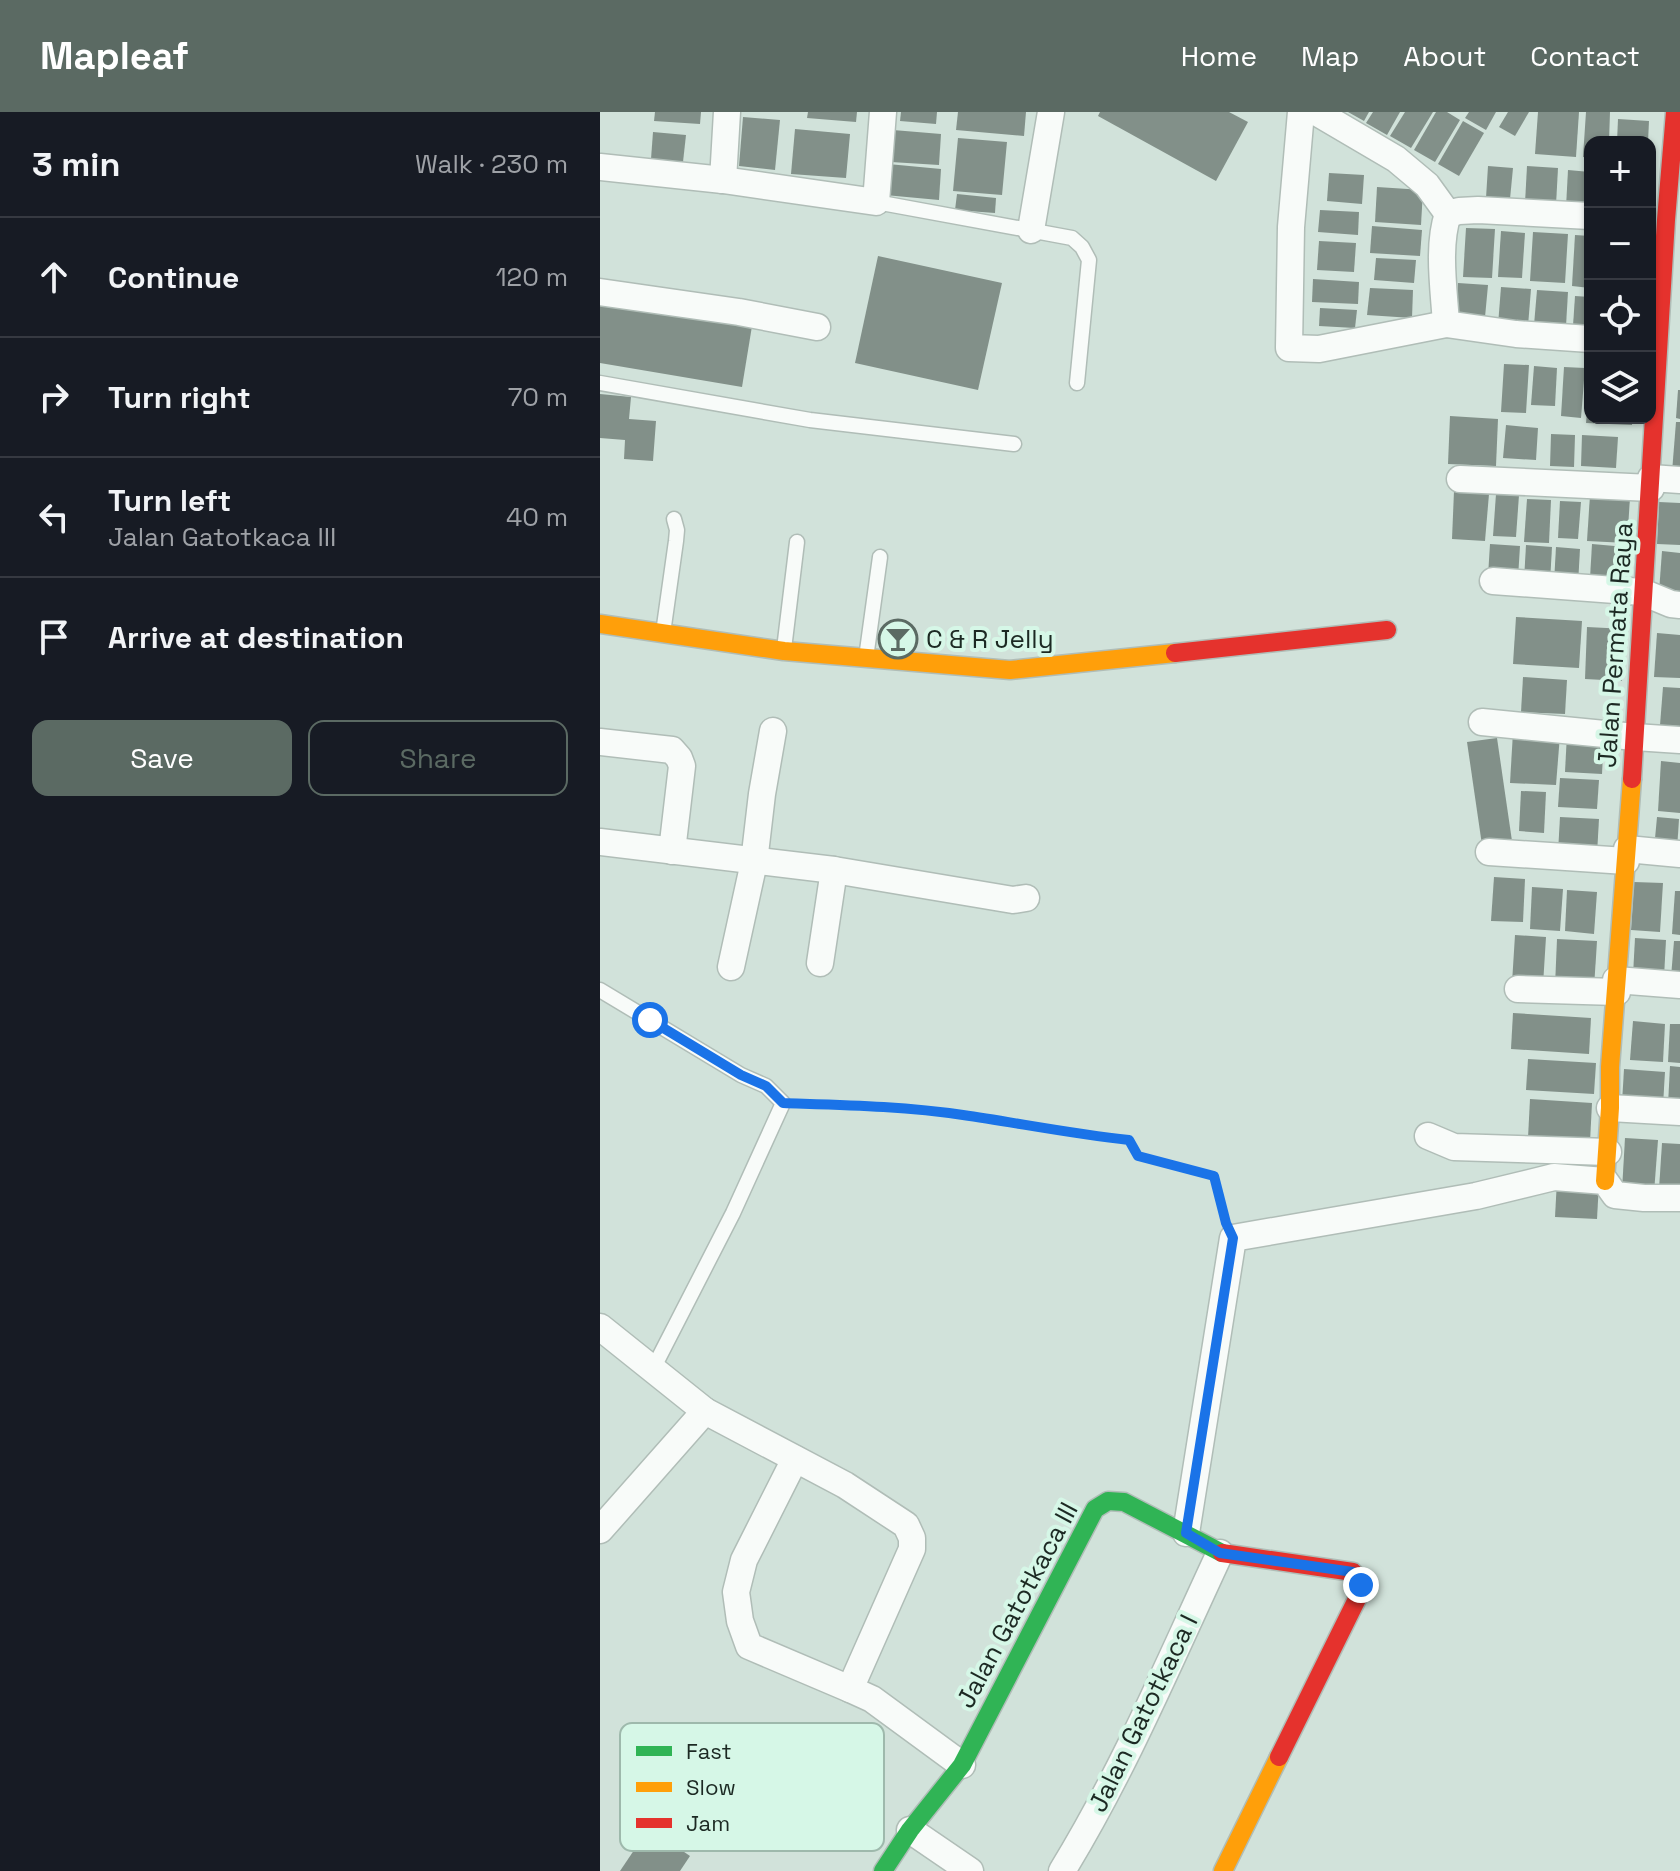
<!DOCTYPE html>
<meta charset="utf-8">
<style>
:root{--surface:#171b24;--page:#20242c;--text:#f1f3f6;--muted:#9ea1a6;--line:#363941;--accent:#5b6a63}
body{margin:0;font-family:"Space Grotesk",sans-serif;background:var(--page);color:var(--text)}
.controls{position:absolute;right:24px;top:24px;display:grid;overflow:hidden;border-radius:16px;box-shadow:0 2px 6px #0004}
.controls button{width:72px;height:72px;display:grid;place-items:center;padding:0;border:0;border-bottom:2px solid var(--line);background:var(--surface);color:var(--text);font:40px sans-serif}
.stop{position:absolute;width:24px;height:24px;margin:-18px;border:6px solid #1a73e8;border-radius:50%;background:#fff}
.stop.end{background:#1a73e8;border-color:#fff;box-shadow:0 2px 8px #0008}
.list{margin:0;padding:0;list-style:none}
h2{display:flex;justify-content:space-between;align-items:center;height:104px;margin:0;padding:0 32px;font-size:34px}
h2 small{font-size:26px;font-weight:400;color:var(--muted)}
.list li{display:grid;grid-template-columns:52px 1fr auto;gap:24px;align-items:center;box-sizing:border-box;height:120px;padding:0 32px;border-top:2px solid var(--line)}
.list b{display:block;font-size:30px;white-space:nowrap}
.list p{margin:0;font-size:26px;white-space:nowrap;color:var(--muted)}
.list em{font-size:26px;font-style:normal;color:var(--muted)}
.actions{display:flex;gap:16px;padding:24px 32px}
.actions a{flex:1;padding:18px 0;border:2px solid var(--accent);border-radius:16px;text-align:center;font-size:28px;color:var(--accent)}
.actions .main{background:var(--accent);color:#fff}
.icon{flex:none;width:44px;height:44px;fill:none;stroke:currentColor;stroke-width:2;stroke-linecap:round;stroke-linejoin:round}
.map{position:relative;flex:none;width:1080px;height:1759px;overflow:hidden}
header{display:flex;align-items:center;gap:48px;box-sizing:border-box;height:112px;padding:0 40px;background:var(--accent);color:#fff}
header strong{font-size:38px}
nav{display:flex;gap:44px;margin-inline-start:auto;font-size:28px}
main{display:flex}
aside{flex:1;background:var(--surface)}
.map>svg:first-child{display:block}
.building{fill:#829089}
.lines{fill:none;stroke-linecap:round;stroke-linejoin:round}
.lane-casing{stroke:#b0bdb7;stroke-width:17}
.street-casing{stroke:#b0bdb7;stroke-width:29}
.fast-casing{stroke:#b0bdb7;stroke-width:21}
.slow-casing{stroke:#b0bdb7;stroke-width:21}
.jam-casing{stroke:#b0bdb7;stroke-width:21}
.path{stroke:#c9cecc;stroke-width:5;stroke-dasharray:2 6;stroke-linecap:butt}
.lane{stroke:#f8fbf9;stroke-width:14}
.street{stroke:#f8fbf9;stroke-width:26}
.fast{stroke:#30b455;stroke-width:18}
.slow{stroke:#ff9f0a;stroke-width:18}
.jam{stroke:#e5322d;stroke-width:18}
.route{stroke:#1a73e8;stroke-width:10}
.labels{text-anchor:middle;stroke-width:8;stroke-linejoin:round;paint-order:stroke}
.poi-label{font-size:26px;fill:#1c2923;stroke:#d6f7e7;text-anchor:start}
.street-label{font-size:26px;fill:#1c2923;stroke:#d6f7e7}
.key{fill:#d6f7e7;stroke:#9eb9ac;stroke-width:2}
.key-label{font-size:22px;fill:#1c2923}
</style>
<header>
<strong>Mapleaf</strong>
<nav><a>Home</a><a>Map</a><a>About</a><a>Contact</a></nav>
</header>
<main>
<aside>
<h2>3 min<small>Walk · 230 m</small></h2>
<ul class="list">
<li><svg class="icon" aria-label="ahead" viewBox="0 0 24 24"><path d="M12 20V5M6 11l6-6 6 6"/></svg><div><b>Continue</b></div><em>120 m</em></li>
<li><svg class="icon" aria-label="right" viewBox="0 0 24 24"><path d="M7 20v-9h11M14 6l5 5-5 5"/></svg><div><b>Turn right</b></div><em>70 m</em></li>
<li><svg class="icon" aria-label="left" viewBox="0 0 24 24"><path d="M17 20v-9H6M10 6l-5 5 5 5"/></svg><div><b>Turn left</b><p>Jalan Gatotkaca III</p></div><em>40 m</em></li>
<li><svg class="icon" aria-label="arrive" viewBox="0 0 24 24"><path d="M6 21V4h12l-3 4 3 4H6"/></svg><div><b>Arrive at destination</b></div></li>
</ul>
<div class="actions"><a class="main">Save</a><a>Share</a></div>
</aside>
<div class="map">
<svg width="1080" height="1759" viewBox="0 0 1080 1759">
<rect width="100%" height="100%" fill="#d1e2da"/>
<!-- building -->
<g class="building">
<path d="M55,0h46l-1,12 -46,-3z"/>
<path d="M208,0h49l-1,10 -49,-4z"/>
<path d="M301,0h36l-1,12 -36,-3z"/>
<path d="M358,0h68l-2,24 -68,-6z"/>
<path d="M500,0h129l19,10 -32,59 -118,-65z"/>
<path d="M748,0h21l-5,9z"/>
<path d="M773,0h27l-13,23 -21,-12z"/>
<path d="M805,0h28l-22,36 -21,-12z"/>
<path d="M836,0h11l13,8 -25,42 -21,-12z"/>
<path d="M869,0h27l-10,18 -21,-12z"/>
<path d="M908,0h21l-14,24 -16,-9z"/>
<path d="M938,0h41l-3,45 -41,-3z"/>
<path d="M986,0h24l-1,30h-19v16l-7,-1z"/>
<path d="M143,5l37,3 -5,50 -36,-4z"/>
<path d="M1018,7l31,2 -1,21h-31z"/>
<path d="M863,9l21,12 -25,43 -21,-12z"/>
<path d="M195,17l55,5 -4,44 -55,-4z"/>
<path d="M293,18l48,4 -2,31 -48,-3z"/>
<path d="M53,20l33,3 -3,27 -32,-3z"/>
<path d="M358,26l49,4 -5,53 -49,-4z"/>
<path d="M288,52l53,5 -2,31 -54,-5z"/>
<path d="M888,54l25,2 -3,31 -24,-1z"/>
<path d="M927,54l31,2 -2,37 -31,-2z"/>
<path d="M968,58l22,2v37l-24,-2z"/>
<path d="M729,61l35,2 -2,29 -35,-3z"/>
<path d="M777,75l46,3 -2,35 -46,-3z"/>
<path d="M357,82l39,4 -1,15 -40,-3z"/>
<path d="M720,98l39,2 -1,23 -40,-3z"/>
<path d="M772,114l50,4 -2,26 -50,-3z"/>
<path d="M866,116l29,1 -3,49 -29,-1z"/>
<path d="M901,119l24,2 -3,45 -24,-1z"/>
<path d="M933,120l35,2 -3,49 -35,-2z"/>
<path d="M975,123l15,1v52l-18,-2z"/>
<path d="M719,129l37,2 -2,29 -37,-2z"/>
<path d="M278,144l124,27 -24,107 -123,-27z"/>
<path d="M776,146l40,2 -2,23 -40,-3z"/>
<path d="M713,167l46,3 -1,22 -46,-2z"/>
<path d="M858,171l30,2 -3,32 -29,-2z"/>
<path d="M901,175l30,2 -3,37 -30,-1z"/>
<path d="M770,176l43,2 -1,28 -45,-3z"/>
<path d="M937,178l31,2 -2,34 -32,-1z"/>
<path d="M0,182l153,26 -11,67 -142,-24z"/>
<path d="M975,184l15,1v30l-17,-1z"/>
<path d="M720,196l37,2 -2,18 -36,-2z"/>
<path d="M904,252l25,1 -3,48 -25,-1z"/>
<path d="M934,254l23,2 -2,38 -24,-1z"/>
<path d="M964,255l21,1 -4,50 -20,-2z"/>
<path d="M1078,278h2v29l-4,-1z"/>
<path d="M0,282l31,3 -2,22 27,2 -3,40 -29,-2 1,-19 -25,-2z"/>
<path d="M988,289h2v17h42v7l-46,-2z"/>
<path d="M850,304l48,3 -2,47 -48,-2z"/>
<path d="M1076,310h4v50h-8z"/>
<path d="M906,313l32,3 -2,32 -33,-2z"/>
<path d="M951,322l24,1 -1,32 -24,-1z"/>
<path d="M982,323l36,2 -2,31 -35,-2z"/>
<path d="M854,379l35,3 -4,47 -33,-2z"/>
<path d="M896,382l23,1 -3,42 -23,-1z"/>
<path d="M990,383l40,3 -3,45 -40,-2z"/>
<path d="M927,387l24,1 -2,43 -25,-1z"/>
<path d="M960,389l21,1 -3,37 -20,-1z"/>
<path d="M1059,390l21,1v42l-23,-1z"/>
<path d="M890,432l30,2 -2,32 -30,-2z"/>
<path d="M992,432l34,3 -3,33 -33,-2z"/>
<path d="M926,433l26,2 -2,35 -26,-2z"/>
<path d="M956,435l24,2 -2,35 -24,-2z"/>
<path d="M1062,439l18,2v41l-21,-2z"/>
<path d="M916,505l66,4 -3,47 -66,-4z"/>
<path d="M987,515l39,2 -4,52 -37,-2z"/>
<path d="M1057,521l23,2v43l-26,-1z"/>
<path d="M923,565l44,3 -2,34 -44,-2z"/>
<path d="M1063,575l17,1v38l-20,-1z"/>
<path d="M913,620l47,3 -4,50 -46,-2z"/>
<path d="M967,622l37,2 -2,38 -37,-2z"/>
<path d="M897,626l15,103 -30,4 -15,-103z"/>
<path d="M1061,649l19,2v50l-22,-2z"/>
<path d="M960,666l39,2 -2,29 -39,-2z"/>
<path d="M921,679l25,1 -2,41 -25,-2z"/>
<path d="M960,705l39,2 -2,35 -39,-2z"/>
<path d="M1057,705l22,2 -2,31 -23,-1z"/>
<path d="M894,765l31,2 -2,43 -32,-1z"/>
<path d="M1034,770l29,1 -3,49 -29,-2z"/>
<path d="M932,775l31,2 -3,42 -30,-2z"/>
<path d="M967,778l30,2 -3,42 -29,-3z"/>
<path d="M1075,779h5v44l-8,-1z"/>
<path d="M915,823l31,2 -3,48 -31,-2z"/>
<path d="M1035,826l31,2 -2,37 -31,-2z"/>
<path d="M957,827l40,2 -3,47 -39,-2z"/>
<path d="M1074,829h6v37l-9,-1z"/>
<path d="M913,901l78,5 -2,36 -78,-5z"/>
<path d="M1033,909l32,3 -2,38 -33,-2z"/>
<path d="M1070,912h10v39l-12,-1z"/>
<path d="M928,947l68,4 -2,31 -68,-4z"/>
<path d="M1070,954l10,1v39l-12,-1z"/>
<path d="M1024,957l41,3 -2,33 -41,-2z"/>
<path d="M930,987l62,4 -2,39 -62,-4z"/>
<path d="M1025,1026l33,2 -4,53 -32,-3z"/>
<path d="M1062,1031l18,1v46l-21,-1z"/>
<path d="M957,1068l42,3 -2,36 -42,-2z"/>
<path d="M49,1716l41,28 -10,15h-60z"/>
</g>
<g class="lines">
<!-- lane casing -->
<g class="lane-casing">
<g id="lane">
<path d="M276,90l196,36 10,9 7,13 -12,123"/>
<path d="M0,271l210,37 204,24"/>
<path d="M63,521l13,-92 1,-11 -3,-11"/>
<path d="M184,537l13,-107"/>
<path d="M266,546l14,-101"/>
<path d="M0,878l141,85 25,11 17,17 -50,110 -80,156"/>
</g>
</g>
<!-- street casing -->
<g class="street-casing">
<g id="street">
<path d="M701,0l-10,115 -2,121 30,1 127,-25"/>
<path d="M716,0l80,47 31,26 21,29 11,-3 19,-1 112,6"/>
<path d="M0,55l123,13 153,22 7,-90"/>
<path d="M123,68l4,-68"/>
<path d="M848,102c-11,32 -4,76 -2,110l70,10 74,5"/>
<path d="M431,118l20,-118"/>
<path d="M0,180l139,20 78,15"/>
<path d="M1051,366l29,2"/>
<path d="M860,367l191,9"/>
<path d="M893,469l149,11 29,12 9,1"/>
<path d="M882,610l153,15 45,3"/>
<path d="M0,630l72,8 7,8 3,8 -10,85"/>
<path d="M0,730l234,28 179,30 13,-2"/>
<path d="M1027,737l53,5"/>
<path d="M889,740l137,9"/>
<path d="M220,851l14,-93"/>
<path d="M131,855l23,-105 8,-68 11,-63"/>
<path d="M1016,868l64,5"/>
<path d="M918,877l99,3"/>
<path d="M1010,996l70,4"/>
<path d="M828,1024l26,11 154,5"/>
<path d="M0,1215l105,84 140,74 61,40 6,13v11l-62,140 22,10 90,66"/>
<path d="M195,1347l-51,101 -8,32 4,29 9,25 101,43"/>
<path d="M0,1418l105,-119"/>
<path d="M586,1421l47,-295 243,-42 78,-19 51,4 10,14 29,3h36"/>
<path d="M310,1718l60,41"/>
<path d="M462,1759c62,-101 108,-211 158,-318"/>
</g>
</g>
<!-- fast casing -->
<g class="fast-casing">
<path id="fast" d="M283,1759l27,-41 52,-65 133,-256 13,-8 16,1 98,51"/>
</g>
<!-- slow casing -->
<g class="slow-casing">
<g id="slow">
<path d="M0,512l184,27 226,19 165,-17"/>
<path d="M1005,1069l5,-73v-41l22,-288"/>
<path d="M623,1759l56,-114"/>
</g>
</g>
<!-- jam casing -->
<g class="jam-casing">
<g id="jam">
<path d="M575,541l212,-23"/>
<path d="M1032,667l34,-559 9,-108"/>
<path d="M622,1441l131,19 7,9v12l-81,164"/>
</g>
</g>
<!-- path -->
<path class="path" d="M204,992l97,4 60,6 107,19 61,7 9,16 76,20 9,36"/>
<!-- lane -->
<use href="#lane" class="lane"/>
<!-- street -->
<use href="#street" class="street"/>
<!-- fast -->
<use href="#fast" class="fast"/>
<!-- slow -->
<use href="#slow" class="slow"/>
<!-- jam -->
<use href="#jam" class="jam"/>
</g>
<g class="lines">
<!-- route -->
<path class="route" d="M50,908l91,55 25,11 17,17c60,2 121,3 180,12 55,8 110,19 166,25l9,16 76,20 12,47 7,15 -47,295 34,20 133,19 6,5 2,8"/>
</g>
<!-- icons -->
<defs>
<g id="bar-ring" transform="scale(2)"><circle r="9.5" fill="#d6f7e7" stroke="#5b6a63" stroke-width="1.5"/><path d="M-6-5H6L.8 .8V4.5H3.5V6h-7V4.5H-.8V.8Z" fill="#5b6a63"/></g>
</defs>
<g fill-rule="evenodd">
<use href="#bar-ring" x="298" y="527"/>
</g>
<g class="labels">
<!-- poi labels -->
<g class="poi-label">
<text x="326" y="536">C &amp; R Jelly</text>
</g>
<!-- street labels -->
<g class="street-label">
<text transform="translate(1015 533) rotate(-86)" y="9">Jalan Permata Raya</text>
<text transform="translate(417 1493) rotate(-62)" y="9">Jalan Gatotkaca III</text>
<text transform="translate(543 1601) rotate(-64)" y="9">Jalan Gatotkaca I</text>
</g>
</g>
<!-- legend -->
<rect x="20" y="1611" width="264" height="128" rx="12" class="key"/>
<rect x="36" y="1634" width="36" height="10" fill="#30b455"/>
<rect x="36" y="1670" width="36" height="10" fill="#ff9f0a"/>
<rect x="36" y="1706" width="36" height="10" fill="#e5322d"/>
<g class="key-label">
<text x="86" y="1647">Fast</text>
<text x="86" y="1683">Slow</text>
<text x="86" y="1719">Jam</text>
</g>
</svg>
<div class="controls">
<button>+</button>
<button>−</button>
<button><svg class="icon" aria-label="locate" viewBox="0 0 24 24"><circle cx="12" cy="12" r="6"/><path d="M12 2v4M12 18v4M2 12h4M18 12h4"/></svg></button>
<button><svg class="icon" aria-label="layers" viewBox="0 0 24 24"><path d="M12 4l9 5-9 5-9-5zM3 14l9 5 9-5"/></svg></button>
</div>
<div class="stop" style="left:50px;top:908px"></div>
<div class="stop end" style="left:761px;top:1473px"></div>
</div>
</main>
